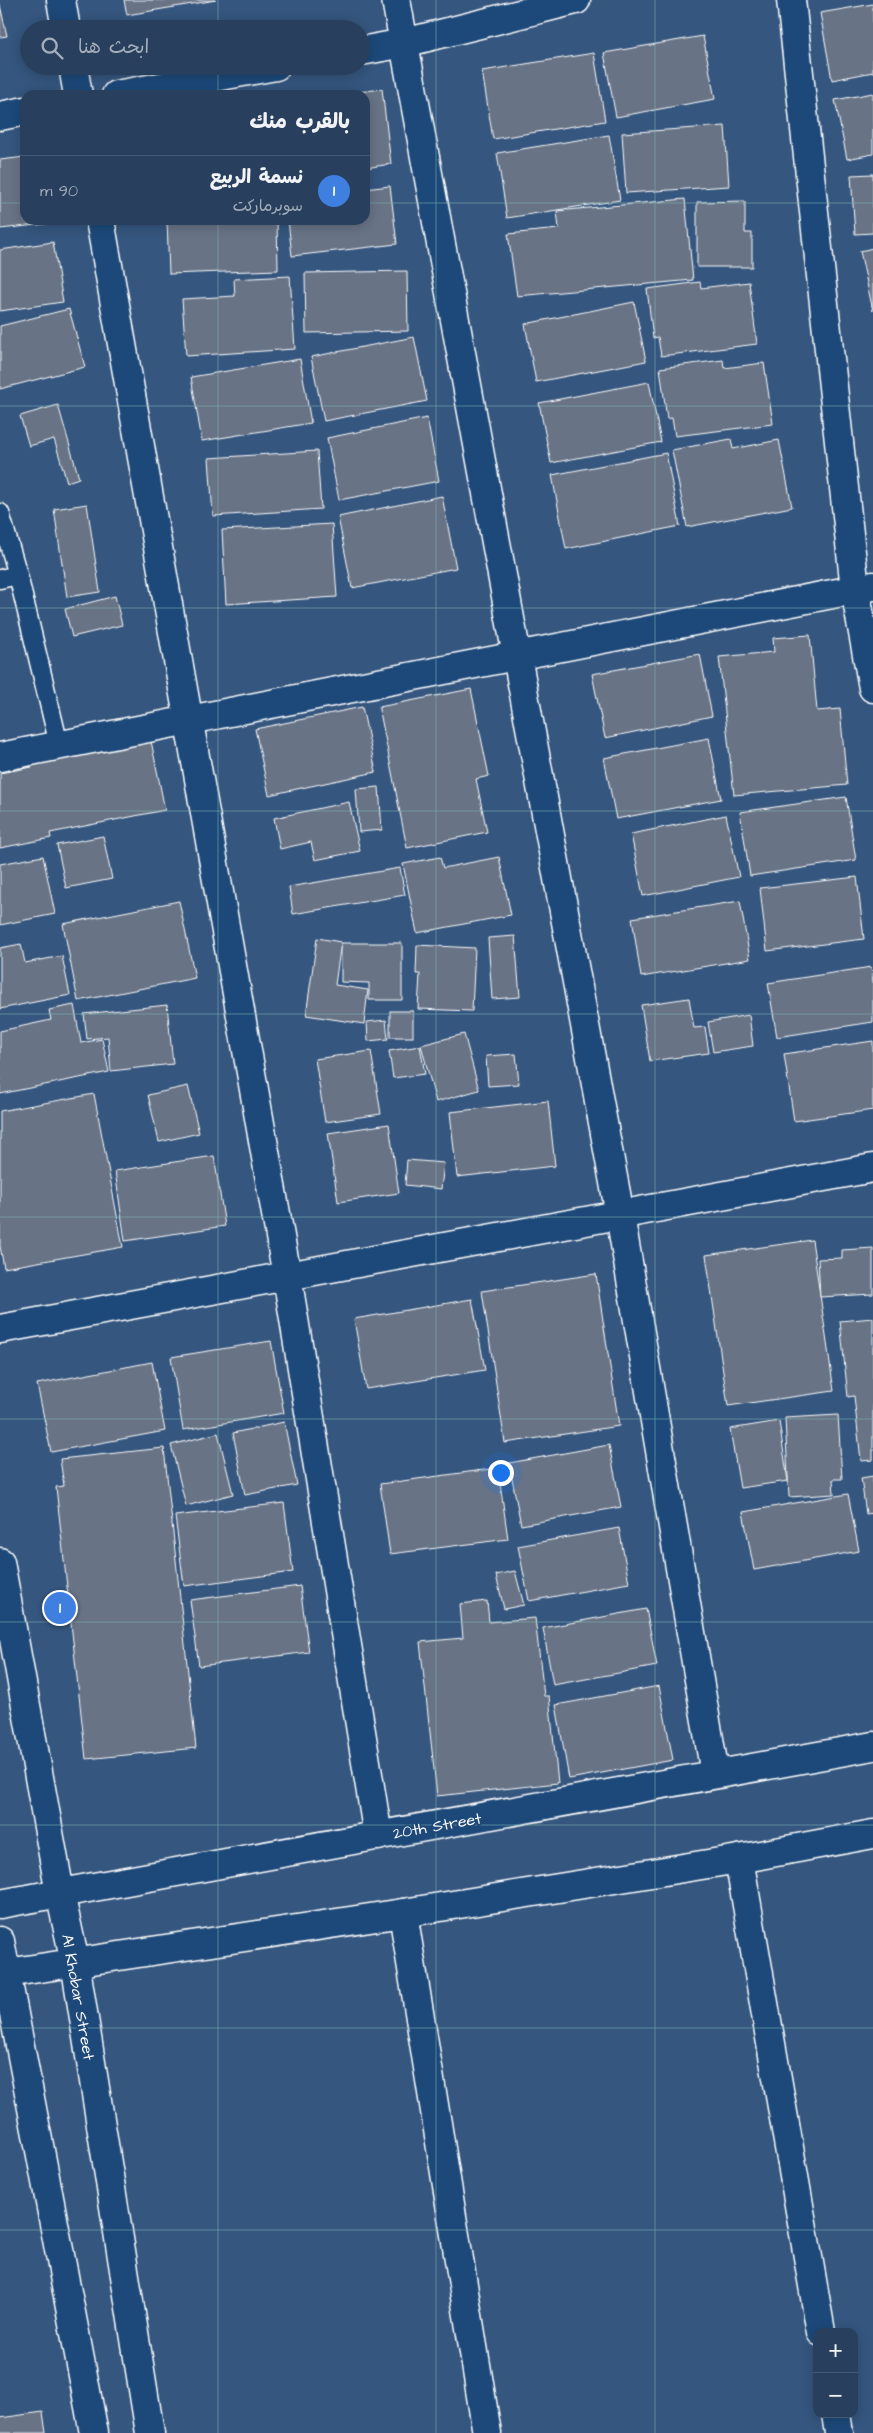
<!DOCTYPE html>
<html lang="ar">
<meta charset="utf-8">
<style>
:root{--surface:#28405e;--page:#304764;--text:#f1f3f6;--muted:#a5afbc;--line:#445973;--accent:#ffd166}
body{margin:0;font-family:"Architects Daughter","Playpen Sans Arabic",sans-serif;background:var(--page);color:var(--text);direction:rtl}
.controls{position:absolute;right:15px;bottom:15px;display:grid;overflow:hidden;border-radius:10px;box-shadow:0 2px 12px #0003}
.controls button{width:45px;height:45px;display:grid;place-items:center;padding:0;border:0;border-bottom:1px solid var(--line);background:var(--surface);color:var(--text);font:25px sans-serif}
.you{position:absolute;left:500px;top:1472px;width:18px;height:18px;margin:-12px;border:4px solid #fff;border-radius:50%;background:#1a73e8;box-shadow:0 0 0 8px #1a73e833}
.badge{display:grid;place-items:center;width:32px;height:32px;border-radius:50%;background:var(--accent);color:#fff;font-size:16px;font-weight:700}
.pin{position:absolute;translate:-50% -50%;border:2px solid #fff;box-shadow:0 1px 5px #0006}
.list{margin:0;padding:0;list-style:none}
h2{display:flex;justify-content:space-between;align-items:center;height:65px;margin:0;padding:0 20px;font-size:21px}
h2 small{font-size:16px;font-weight:400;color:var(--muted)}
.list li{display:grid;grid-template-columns:32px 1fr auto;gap:15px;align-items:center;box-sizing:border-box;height:70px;padding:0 20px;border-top:1px solid var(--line)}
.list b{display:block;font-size:19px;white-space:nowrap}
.list p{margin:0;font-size:16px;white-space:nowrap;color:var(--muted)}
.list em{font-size:16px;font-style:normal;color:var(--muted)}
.icon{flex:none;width:28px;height:28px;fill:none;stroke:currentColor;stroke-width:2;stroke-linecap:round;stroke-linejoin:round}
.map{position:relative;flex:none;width:873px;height:2433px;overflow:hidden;direction:ltr}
.search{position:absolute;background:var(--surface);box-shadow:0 2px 12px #0003;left:20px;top:20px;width:350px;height:55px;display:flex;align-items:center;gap:12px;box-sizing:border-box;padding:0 18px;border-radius:28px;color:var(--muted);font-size:19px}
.panel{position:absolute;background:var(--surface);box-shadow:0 2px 12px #0003;left:20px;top:90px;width:350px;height:135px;border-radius:15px;direction:rtl}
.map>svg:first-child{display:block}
.building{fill:#677386;stroke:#fff}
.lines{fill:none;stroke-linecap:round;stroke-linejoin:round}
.lane-casing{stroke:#fff;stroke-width:21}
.street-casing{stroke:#fff;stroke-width:31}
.secondary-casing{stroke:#fff;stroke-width:31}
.lane{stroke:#1f4a7a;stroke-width:18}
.street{stroke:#1f4a7a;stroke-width:28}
.secondary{stroke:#1f4a7a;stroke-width:28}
.grid{fill:none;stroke:#7bb4af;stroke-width:1;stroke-opacity:0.55}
.labels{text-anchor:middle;stroke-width:4;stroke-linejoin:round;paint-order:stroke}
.street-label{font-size:16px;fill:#fff;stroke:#1f4a7a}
</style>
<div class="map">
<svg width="873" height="2433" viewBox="0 0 873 2433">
<rect width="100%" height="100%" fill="#35567e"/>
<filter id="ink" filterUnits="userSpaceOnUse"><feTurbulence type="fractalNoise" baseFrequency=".02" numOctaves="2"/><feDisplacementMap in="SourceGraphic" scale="10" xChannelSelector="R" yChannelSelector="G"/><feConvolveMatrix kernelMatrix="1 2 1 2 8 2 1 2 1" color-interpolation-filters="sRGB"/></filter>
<g filter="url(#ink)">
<!-- building -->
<g class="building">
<path d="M124,0h92l-89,15z"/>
<path d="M873,4v68l-41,8 -12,-67z"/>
<path d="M0,5l7,31 -7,1z"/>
<path d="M703,36l12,63 -99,18 -12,-64z"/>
<path d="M594,53l11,68 -112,18 -11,-68z"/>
<path d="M382,89l9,75 -26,4v-73h-31z"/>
<path d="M873,93v61l-26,5 -12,-59z"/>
<path d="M725,126l4,60 -103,7 -4,-60z"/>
<path d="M609,135l11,65 -113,18 -10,-65z"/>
<path d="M25,157v63h20l1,4 -46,5v-69z"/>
<path d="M873,174v59l-18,1 -4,-59z"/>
<path d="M390,186l7,58 -105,12 -4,-36h77v-31z"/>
<path d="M685,199l8,81 -176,16 -9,-62 51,-5 -2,-18z"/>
<path d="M745,201v32h7v34h-55v-65z"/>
<path d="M167,220h110l1,50 -109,4z"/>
<path d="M53,242l10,60 -63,9v-61z"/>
<path d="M873,248v63l-13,-60z"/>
<path d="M407,271l1,60 -102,2 -1,-60z"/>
<path d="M290,276l5,73 -109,7 -4,-57 53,-3 -1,-17z"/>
<path d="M700,282l1,6 48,-6 8,62 -96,12 -3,-19 -5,1 -6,-49z"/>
<path d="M634,302l12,59 -110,21 -11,-58z"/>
<path d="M69,309l16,58 -85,22v-63z"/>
<path d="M414,337l13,64 -103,20 -13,-64z"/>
<path d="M300,359l11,64 -109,18 -11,-64z"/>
<path d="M723,360l1,8 40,-5 9,61 -98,12 -3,-18 -5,1 -7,-51z"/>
<path d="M649,382l12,60 -110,21 -12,-60z"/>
<path d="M58,405l21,73 -12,4 -13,-43 -25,7 -9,-30z"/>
<path d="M427,418l12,63 -100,19 -12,-62z"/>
<path d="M731,439l2,10 46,-9 13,67 -105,20 -15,-77z"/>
<path d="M317,451l4,58 -108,7 -4,-58z"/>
<path d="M666,453l14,73 -114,23 -14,-74z"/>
<path d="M442,496l14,72 -104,20 -14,-71z"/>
<path d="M87,504l13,88 -33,5 -13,-88z"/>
<path d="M332,524l5,73 -111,7 -4,-74z"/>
<path d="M115,596l7,29 -50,12 -7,-28z"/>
<path d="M810,635l7,76 23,-2 7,76 -113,10 -15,-138 55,-5 -1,-14z"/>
<path d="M700,654l12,62 -107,22 -13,-64z"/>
<path d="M471,689l18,87 -13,3 11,53 -80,16 -28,-141z"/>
<path d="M362,707l14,65 -107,23 -14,-66z"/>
<path d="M150,736l15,74 -115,23 1,5 -51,10v-75l32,-6 -1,-8z"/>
<path d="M709,738l12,61 -105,20 -12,-61z"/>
<path d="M379,787l3,43 -23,2 -3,-43z"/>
<path d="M846,797l10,63 -106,16 -10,-64z"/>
<path d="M349,802l11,49 -45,9 -4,-18 -31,7 -6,-31z"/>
<path d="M726,815l13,62 -96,19 -12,-62z"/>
<path d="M103,836l9,43 -46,9 -9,-43z"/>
<path d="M43,856l12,58 -55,11v-61z"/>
<path d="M440,857l3,11 56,-11 12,58 -94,18 -14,-69z"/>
<path d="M400,868l5,27 -112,19 -4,-27z"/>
<path d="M857,877l7,62 -97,12 -7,-63z"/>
<path d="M179,901l16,77 -117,23 -15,-77z"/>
<path d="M740,901l10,58 -109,18 -9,-59z"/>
<path d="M515,936l5,61 -28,2 -4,-61z"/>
<path d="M317,938l24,4 -6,43 33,5 -4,34 -58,-9z"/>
<path d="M341,943h61v57h-33v-17l-28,-1z"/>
<path d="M21,944l4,19 37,-7 8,39 -70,14v-61z"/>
<path d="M417,945l58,3 -3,63 -54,-2 2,-35h-4z"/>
<path d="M871,967l2,15v40l-96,15 -9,-54z"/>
<path d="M689,998l5,30 11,-1 4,26 -59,8 -9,-56z"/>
<path d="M74,1005l7,38 21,-4 7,33 -109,22v-63l51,-11 -2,-10z"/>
<path d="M167,1005l6,59 -62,7 -3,-34 -21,2 -3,-25z"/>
<rect x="390" y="1011" width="23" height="26"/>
<path d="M749,1015l4,31 -40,6 -5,-30z"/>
<path d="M386,1020l2,19 -20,2 -1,-19z"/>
<path d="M464,1034l15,56 -43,12 -15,-57z"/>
<path d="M873,1041v69l-79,11 -10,-67z"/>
<path d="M420,1046l5,28 -32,4 -4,-27z"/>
<path d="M371,1051l10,63 -56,8 -10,-63z"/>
<path d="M516,1054l3,30 -31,2 -2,-30z"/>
<path d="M188,1086l11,47 -40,9 -11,-47z"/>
<path d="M94,1094l29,153 -119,21 -4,-22v-135z"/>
<path d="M548,1101l7,65 -98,11 -7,-65z"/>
<path d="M389,1124l10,69 -61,9 -10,-69z"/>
<path d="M214,1156l11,70 -100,15 -10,-70z"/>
<path d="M407,1160l37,3 -3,26 -36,-4z"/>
<path d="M812,1240l22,151 -106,15 -22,-151z"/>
<path d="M873,1248v46l-53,3 -2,-38 24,-1v-8z"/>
<path d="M596,1274l23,152 -114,17 -23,-152z"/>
<path d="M472,1299l13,71 -119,19 -12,-70z"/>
<path d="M873,1318v142l-12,1 -7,-65 -6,1 -8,-76z"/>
<path d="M271,1341l13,72 -101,17 -12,-73z"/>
<path d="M152,1362l13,69 -114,21 -14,-68z"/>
<path d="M838,1415l4,64h-9l1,15 -45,3 -4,-79z"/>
<path d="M779,1421l9,60 -48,7 -10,-59z"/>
<path d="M284,1422l13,63 -52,10 -12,-62z"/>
<path d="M218,1433l15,61 -47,12 -15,-61z"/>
<path d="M609,1445l12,62 -100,18 -12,-62z"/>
<path d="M164,1448l32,300 -110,11 -30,-272 8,-1 -4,-27z"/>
<path d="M498,1468l10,71 -118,15 -10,-70z"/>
<path d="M873,1476v37l-7,1 -5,-36z"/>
<path d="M848,1494l11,57 -105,19 -11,-58z"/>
<path d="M284,1503l9,69 -109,14 -9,-70z"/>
<path d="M619,1528l10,55 -100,18 -11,-55z"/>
<path d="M515,1571l9,34 -20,4 -8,-34z"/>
<path d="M300,1586l9,66 -110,14 -9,-66z"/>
<path d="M487,1601l2,21 46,-4 9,78h5l9,87 -121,13 -17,-154 43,-4 -3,-34z"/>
<path d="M646,1609l11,57 -104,19 -10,-57z"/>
<path d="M659,1686l14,74 -104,19 -13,-74z"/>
<path d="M43,2412l3,21h-46v-15z"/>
</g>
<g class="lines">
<!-- lane casing -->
<g class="lane-casing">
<g id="lane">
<path d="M0,513l18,62 41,170"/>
<path d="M0,579l18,-4"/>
</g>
</g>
<!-- street casing -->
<g class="street-casing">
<g id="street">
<path d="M61,0l5,29"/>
<path d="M396,0l224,1215 95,559"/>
<path d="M791,0l64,589 18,99"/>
<path d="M361,51l43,-8 172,-43"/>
<path d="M73,66l5,29"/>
<path d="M116,95l160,-29"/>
<path d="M0,116l25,-5"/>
<path d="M100,220l187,1056 91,560"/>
<path d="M0,757l873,-171"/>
<path d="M0,1329l873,-161"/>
<path d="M739,1859l82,473"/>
<path d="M403,1913l84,520"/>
<path d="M836,2414l3,19"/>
</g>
</g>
<!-- secondary casing -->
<g class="secondary-casing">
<g id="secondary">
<path d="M0,1562l60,331 15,69 75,471"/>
<path d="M0,1904l873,-158"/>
<path d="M0,1941l94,492"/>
<path d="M0,1974l403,-61 336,-54 134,-25"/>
</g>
</g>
<!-- lane -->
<use href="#lane" class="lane"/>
<!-- street -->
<use href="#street" class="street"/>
<!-- secondary -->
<use href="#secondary" class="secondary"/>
</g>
</g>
<!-- grid -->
<path class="grid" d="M218,0v29M436,0v2433M655,0v2433M218,66v29M0,203h25M365,203h508M218,220v2213M0,406h873M0,608h873M0,811h873M0,1014h873M0,1217h873M0,1419h873M0,1622h873M0,1825h873M0,2028h873M0,2230h873"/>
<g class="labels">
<!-- street labels -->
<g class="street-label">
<text transform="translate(437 1825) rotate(-10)" y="6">20th Street</text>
<text transform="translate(79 1997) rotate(80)" y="6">Al Khobar Street</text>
</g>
</g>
</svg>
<div class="controls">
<button>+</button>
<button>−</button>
</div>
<div class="you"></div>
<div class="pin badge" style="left:60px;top:1608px;background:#3f7fe0">1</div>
<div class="search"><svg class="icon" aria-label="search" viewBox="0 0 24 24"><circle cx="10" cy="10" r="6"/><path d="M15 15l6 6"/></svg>ابحث هنا</div>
<section class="panel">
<h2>بالقرب منك<small></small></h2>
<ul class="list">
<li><span class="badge" style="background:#3f7fe0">1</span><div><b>نسمة الربيع</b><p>سوبرماركت</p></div><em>90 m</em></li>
</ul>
</section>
</div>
